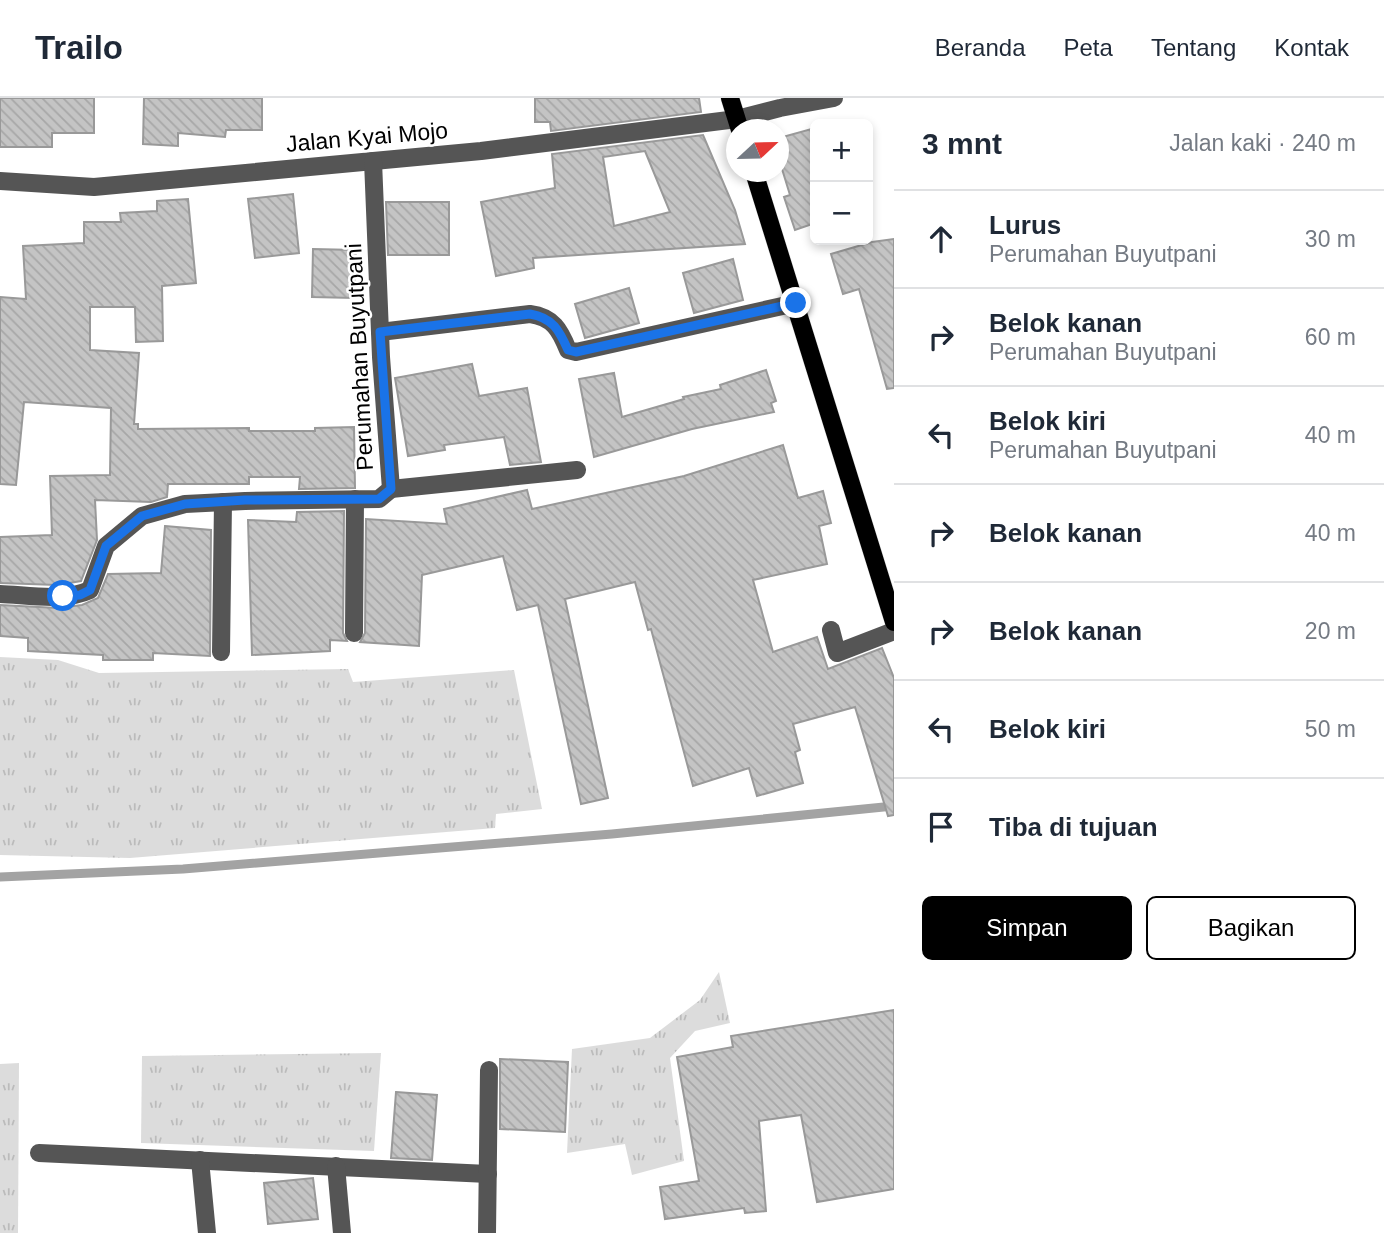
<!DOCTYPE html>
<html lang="id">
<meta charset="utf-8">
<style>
:root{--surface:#fff;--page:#f6f6f7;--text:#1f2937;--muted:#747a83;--line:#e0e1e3;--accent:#000}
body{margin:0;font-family:Arial,sans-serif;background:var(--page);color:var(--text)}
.controls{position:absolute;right:21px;top:21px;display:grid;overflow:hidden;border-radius:10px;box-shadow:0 4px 10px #0003}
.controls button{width:63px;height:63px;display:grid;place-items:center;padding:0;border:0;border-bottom:2px solid var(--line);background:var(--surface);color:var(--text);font:35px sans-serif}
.compass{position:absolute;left:726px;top:21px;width:63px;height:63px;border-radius:50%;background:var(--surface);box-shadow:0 4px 10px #0003;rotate:68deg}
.stop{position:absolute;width:21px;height:21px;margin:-16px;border:5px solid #1a73e8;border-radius:50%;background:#fff}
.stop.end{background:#1a73e8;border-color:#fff;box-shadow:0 2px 7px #0008}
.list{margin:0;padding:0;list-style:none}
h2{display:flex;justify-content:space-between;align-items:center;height:91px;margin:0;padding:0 28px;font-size:30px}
h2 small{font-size:23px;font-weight:400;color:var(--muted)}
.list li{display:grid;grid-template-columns:46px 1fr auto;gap:21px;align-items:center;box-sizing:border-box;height:98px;padding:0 28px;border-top:2px solid var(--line)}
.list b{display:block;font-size:26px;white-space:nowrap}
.list p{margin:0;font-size:23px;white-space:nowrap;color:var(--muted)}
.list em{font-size:23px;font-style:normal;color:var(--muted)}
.actions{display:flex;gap:14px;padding:21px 28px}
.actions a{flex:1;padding:16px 0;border:2px solid var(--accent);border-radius:10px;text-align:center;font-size:24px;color:var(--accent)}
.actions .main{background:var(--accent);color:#fff}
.icon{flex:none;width:38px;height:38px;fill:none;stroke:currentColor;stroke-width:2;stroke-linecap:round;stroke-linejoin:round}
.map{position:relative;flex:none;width:894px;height:1135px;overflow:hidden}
header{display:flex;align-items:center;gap:42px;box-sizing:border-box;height:98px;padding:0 35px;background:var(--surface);border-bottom:2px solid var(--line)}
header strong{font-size:33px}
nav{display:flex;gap:38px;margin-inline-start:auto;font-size:24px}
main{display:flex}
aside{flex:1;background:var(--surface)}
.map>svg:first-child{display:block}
.grass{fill:url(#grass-tufts)}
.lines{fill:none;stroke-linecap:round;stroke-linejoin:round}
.stream{stroke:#a3a3a3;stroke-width:9}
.building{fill:url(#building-back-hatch);stroke:#999;stroke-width:2;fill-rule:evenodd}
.major-casing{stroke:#dbdbdb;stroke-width:19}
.minor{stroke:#555;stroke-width:18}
.major{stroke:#000;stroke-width:18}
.route{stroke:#1a73e8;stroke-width:9}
.labels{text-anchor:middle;stroke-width:5;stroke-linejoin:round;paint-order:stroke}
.street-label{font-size:23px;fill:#000;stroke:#fff}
</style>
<header>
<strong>Trailo</strong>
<nav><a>Beranda</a><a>Peta</a><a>Tentang</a><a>Kontak</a></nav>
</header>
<main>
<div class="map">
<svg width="894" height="1135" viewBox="0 0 894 1135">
<defs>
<pattern id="grass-tufts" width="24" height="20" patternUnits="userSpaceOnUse" patternTransform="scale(1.75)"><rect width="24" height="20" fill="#dcdcdc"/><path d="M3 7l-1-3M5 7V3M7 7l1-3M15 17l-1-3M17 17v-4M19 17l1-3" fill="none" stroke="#bbb"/></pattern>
<pattern id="building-back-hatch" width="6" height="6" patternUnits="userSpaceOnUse" patternTransform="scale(1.75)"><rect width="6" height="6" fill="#c4c4c4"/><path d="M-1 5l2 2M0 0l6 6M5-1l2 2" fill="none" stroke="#a7a7a7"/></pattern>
</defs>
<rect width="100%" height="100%" fill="#fff"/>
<!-- grass -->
<g class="grass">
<path d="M0,559l58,3 41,13 249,-4 5,13 161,-12 28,139 -46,5 -1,14 -365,30 -130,-3z"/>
<path d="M719,874l11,51 -35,8 -25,27 14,103 -52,14 -7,-31 -58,9 5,-104 78,-11 50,-38z"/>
<path d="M381,955l-7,98 -233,-8 1,-87z"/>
<path d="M19,965l-1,170h-18v-169z"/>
</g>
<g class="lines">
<!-- stream -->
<path class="stream" d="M0,779l183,-8 429,-35 282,-28"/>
</g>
<!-- building -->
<g class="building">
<path d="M0,0h94v35h-42v14h-52z"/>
<path d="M144,0h118v32h-36l-1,7 -47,-4v13l-35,-2z"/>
<path d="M535,0h164l2,14 -150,19 -1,-9h-15z"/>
<path d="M815,30v95l-20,7 -11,-33 6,-2 -11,-36v-21z"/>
<path d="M703,37l32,75 10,34 -212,14 1,10 -38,8 -15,-74 74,-14 -3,-34zM645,53l25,61 -56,14 -11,-69z"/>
<path d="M293,96l6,59 -44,5 -7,-59z"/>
<path d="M188,101l8,84 -34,3 1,55 -27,1 -1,-35h-45v43l49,3 -5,71h4v5l111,-1v3h66v-3l39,-1 1,61 -56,1 1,-12h-51v7h-81l-1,13 -16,5 -56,-2 2,40 -16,41 -24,4 -57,-2v-46l52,-2 -2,-59 60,-1 1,-67 -87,-6 -8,83 -16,-1v-187l26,2 -3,-53 61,-3v-21h37l-1,-9 37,-2v-10z"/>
<path d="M386,104h63v53h-61z"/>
<path d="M894,141v149l-7,1 -28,-100 -16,5 -12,-40 41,-12z"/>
<path d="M313,151l43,1 -2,48 -42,-1z"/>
<path d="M733,161l10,41 -49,13 -11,-40z"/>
<path d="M629,190l10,35 -54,15 -10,-34z"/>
<path d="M472,266l7,32 48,-8 14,74 -31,3 -6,-28 -60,8 1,5 -37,6 -13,-78z"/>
<path d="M766,272l10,31 -5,2 3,9 -82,17 -98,28 -15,-78 35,-6 8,44 62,-18 -1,-2 38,-8 -1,-4z"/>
<path d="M783,347l15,53 25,-7 8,32 -12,3 8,38 -74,16 20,72 44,-15 11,32 54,-21 12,30v137l-6,1 -33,-109 -62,17 7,26 -5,2 8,31 -46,13 -8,-28 -56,18 -42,-157 -3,1 -13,-48 -70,17 43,199 -27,6 -43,-199 -21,5 -14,-54 -81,19 -3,71 -59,-4 5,-9 1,-114 81,5 -3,-15 83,-19 5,19 152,-33z"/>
<path d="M344,413l-1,122 4,8 -17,-1v11l-78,4 -4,-135 48,2 1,-10z"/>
<path d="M165,428l46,4 -1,126 -57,-3v7h-50v-5l-75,-4v-13l-28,-2v-31l58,3 24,-3 16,-7 10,-24 53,-1z"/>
<path d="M894,912v179l-77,13 -16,-87 -42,6 7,90 -21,2 -1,-5 -79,11 -5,-32 39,-6 -22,-124 56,-10 -2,-11z"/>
<path d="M500,961l68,3 -3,70 -65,-3z"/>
<path d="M396,994l41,3 -5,65 -41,-2z"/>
<path d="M313,1080l5,41 -50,5 -4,-41z"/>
</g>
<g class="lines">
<!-- major casing -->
<g class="major-casing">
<g id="major">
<path d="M730,0l10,32"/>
<path d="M754,74l140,450"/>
</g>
</g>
<!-- minor -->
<g class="minor">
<path d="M0,83l94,6 387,-36 256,-32 43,-11 54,-10"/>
<path d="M380,234l150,-18c23,3 30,16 38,36l8,2 220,-49"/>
<path d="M391,391l186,-19"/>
<path d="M0,496c28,1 64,8 90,-4l16,-44 36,-30 43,-12 60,-3 134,-2 12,-10 -10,-132 -8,-196"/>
<path d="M831,532l6,23 57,-22"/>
<path d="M354,535l1,-134"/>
<path d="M221,554l2,-150"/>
<path d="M39,1055l449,21"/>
<path d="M200,1062l7,73"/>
<path d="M336,1068l6,67"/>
<path d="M487,1135l2,-163"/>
</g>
<!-- major -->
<use href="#major" class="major"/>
</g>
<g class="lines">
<!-- route -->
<path class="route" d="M63,498l17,-1 10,-5 16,-44 36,-30 43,-12 60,-4 134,-1 12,-10 -11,-157 150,-18c23,4 29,16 38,36l8,2 220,-49"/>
</g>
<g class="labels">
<!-- street labels -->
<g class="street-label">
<text transform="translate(367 39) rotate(-5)" y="8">Jalan Kyai Mojo</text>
<text transform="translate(359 259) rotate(-93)" y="8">Perumahan Buyutpani</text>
</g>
</g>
</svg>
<div class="controls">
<button>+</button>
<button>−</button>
</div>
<svg class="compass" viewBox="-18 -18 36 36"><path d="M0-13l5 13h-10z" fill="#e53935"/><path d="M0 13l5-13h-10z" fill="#747a83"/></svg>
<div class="stop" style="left:63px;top:498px"></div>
<div class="stop end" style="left:796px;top:205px"></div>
</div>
<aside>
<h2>3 mnt<small>Jalan kaki · 240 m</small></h2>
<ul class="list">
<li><svg class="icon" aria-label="ahead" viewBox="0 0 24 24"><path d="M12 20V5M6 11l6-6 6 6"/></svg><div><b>Lurus</b><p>Perumahan Buyutpani</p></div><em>30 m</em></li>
<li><svg class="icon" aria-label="right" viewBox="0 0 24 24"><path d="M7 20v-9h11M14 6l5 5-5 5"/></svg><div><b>Belok kanan</b><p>Perumahan Buyutpani</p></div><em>60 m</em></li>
<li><svg class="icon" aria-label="left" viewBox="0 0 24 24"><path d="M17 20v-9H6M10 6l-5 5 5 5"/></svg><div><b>Belok kiri</b><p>Perumahan Buyutpani</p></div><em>40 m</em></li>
<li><svg class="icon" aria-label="right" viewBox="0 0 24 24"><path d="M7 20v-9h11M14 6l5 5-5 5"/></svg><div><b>Belok kanan</b></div><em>40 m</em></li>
<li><svg class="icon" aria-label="right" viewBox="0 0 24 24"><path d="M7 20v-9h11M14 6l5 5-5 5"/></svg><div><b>Belok kanan</b></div><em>20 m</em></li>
<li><svg class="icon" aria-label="left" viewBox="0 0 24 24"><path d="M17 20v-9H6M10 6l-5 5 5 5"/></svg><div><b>Belok kiri</b></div><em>50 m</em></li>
<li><svg class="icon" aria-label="arrive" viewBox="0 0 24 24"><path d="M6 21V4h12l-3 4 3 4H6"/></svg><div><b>Tiba di tujuan</b></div></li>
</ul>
<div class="actions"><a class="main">Simpan</a><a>Bagikan</a></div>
</aside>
</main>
